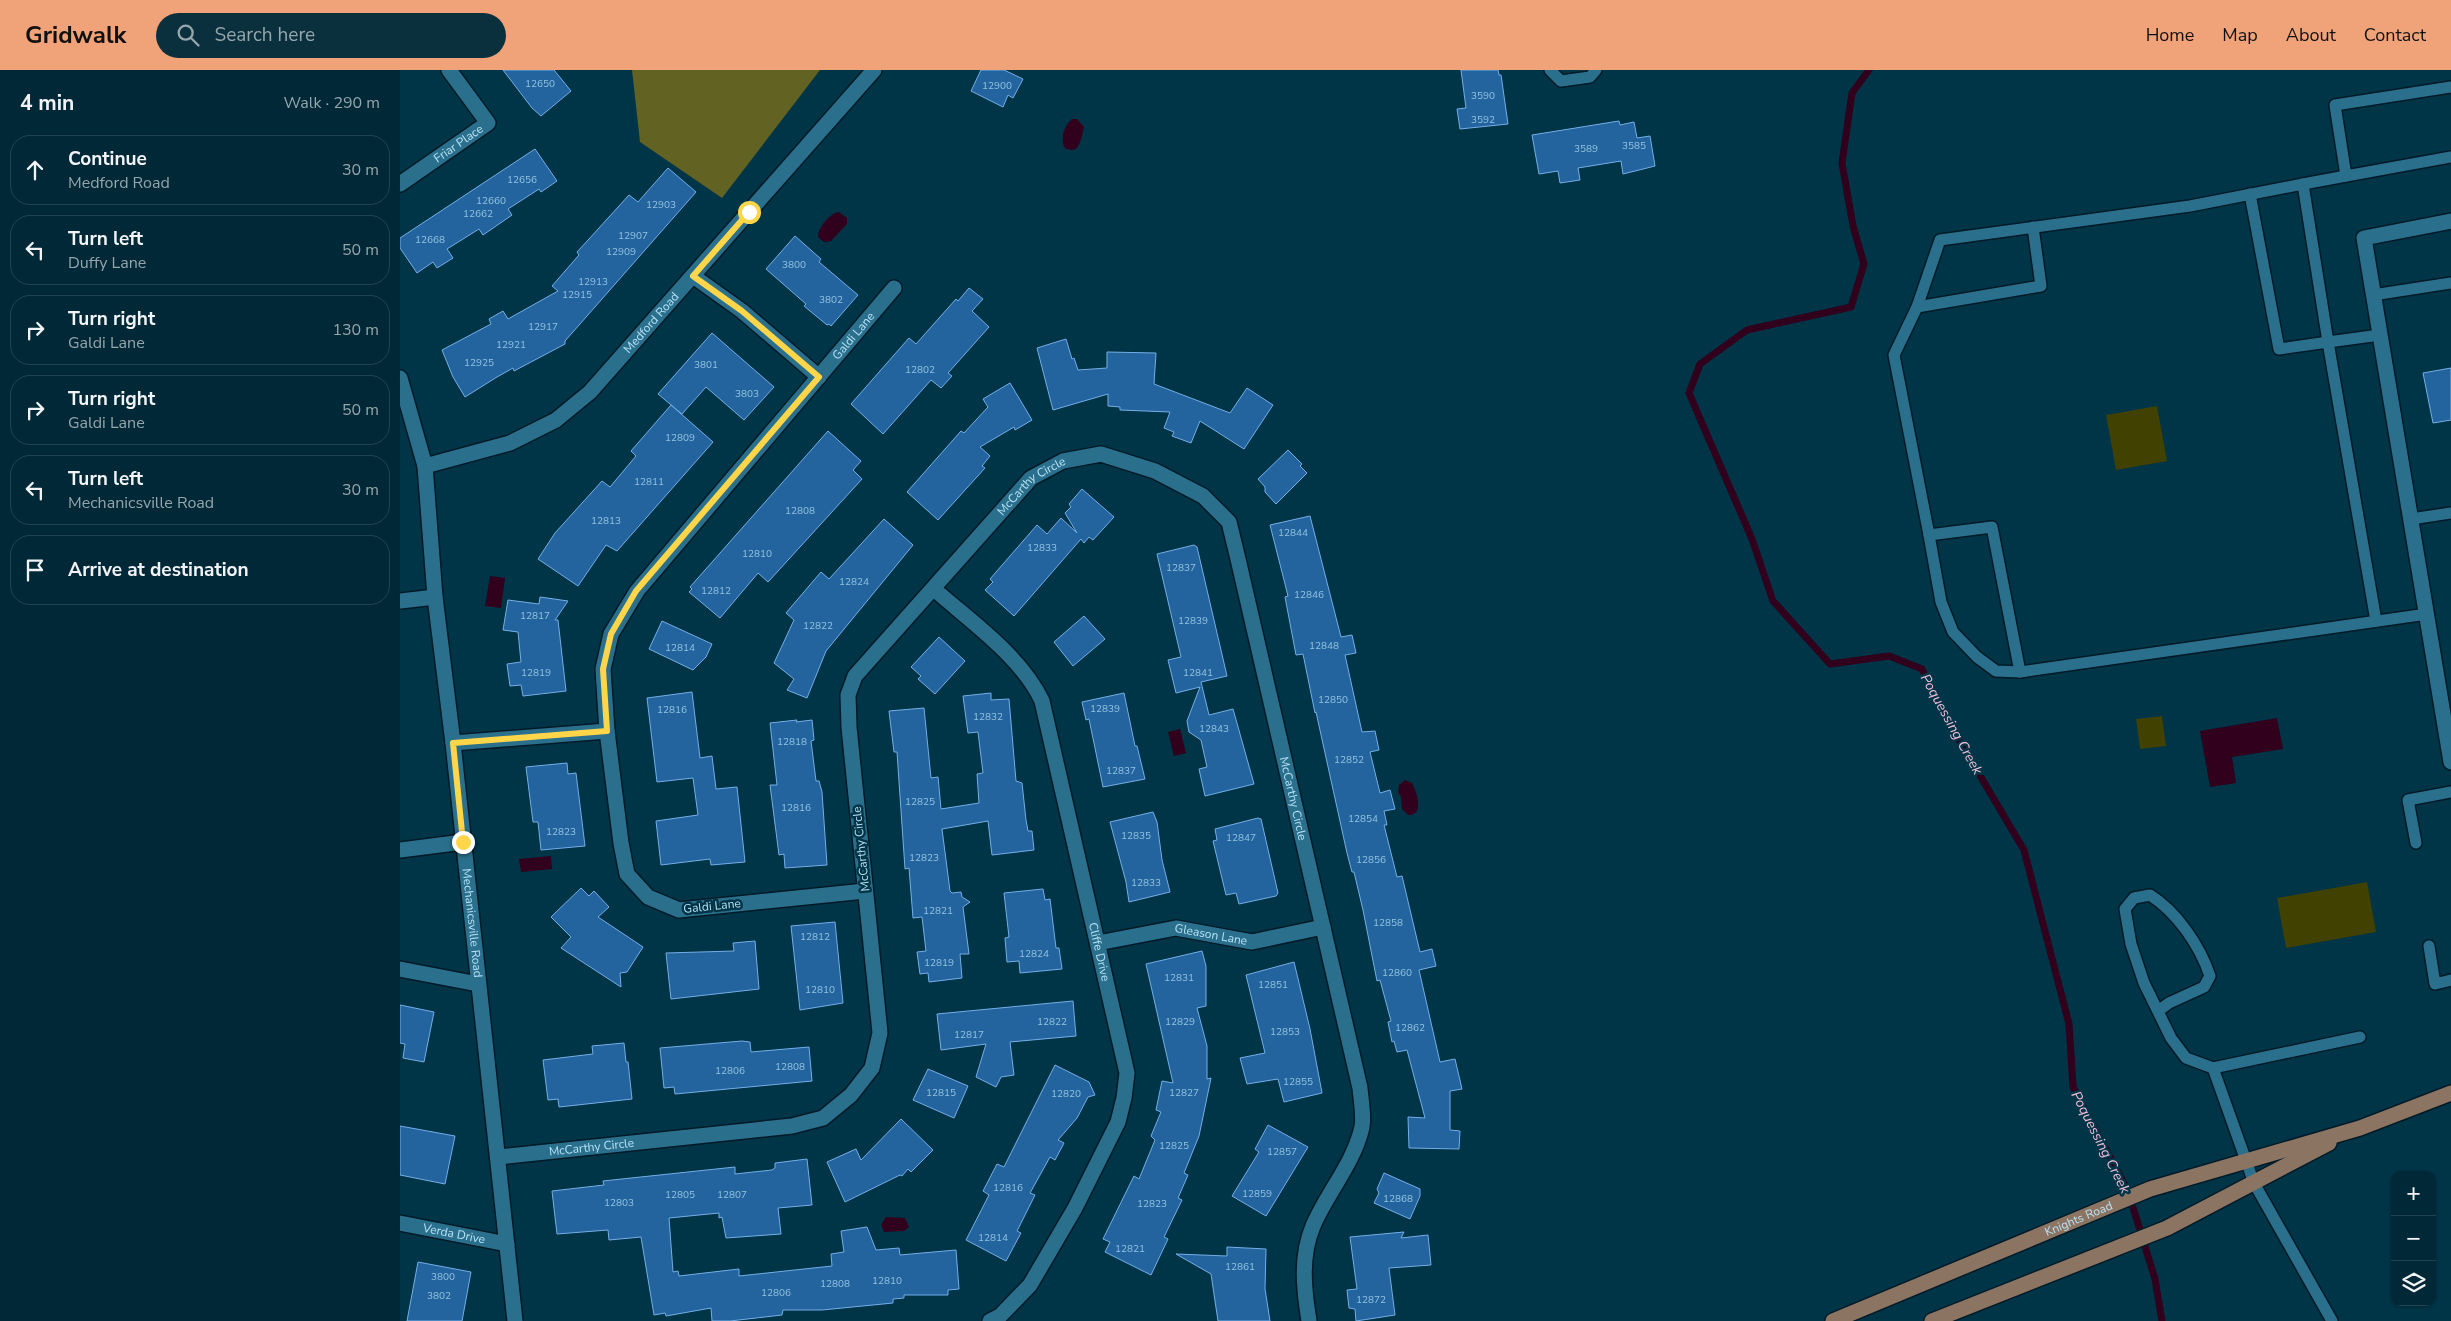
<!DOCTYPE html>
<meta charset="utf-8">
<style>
:root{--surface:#002836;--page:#0a303e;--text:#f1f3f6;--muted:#95a6ad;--line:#224451;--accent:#f0a278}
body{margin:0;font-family:"Nunito Sans",sans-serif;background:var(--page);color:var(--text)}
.controls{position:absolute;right:15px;bottom:15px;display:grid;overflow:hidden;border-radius:10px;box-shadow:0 1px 4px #0004}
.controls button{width:45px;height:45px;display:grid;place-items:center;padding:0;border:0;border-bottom:1px solid var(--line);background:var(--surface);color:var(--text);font:25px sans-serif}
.stop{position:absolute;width:15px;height:15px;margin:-11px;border:4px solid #ffd54a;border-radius:50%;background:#fff}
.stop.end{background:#ffd54a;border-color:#fff;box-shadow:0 1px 5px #0008}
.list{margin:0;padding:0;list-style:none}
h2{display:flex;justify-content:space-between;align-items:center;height:65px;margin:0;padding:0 20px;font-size:21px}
h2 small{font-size:16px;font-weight:400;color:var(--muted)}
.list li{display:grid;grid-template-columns:32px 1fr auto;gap:15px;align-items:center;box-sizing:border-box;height:70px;margin:0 10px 10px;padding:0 10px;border:1px solid var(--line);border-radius:20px}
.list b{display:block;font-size:19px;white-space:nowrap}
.list p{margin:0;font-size:16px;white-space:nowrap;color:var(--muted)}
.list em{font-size:16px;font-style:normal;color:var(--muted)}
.icon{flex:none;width:28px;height:28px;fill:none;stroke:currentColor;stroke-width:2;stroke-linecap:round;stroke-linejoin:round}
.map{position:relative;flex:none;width:2051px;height:1251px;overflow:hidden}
header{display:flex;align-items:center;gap:30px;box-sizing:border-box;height:70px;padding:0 25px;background:var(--accent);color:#111}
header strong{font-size:24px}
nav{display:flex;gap:28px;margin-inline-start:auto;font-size:18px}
.search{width:350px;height:45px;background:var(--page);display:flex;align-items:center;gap:12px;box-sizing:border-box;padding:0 18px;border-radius:28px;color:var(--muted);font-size:19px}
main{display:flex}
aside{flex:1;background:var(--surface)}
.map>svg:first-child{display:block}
.green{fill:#414102}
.forest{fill:#626222}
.water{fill:#30001c}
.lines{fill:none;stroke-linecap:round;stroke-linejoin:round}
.stream{stroke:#30001c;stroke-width:7}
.building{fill:#23649e;stroke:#74aee7}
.lane-casing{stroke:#001b27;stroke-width:14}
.street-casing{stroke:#001b27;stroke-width:18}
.primary-casing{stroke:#001b27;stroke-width:18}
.lane{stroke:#2a708d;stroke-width:11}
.street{stroke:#2a708d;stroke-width:15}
.primary{stroke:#8c7462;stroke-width:15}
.route{stroke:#ffd54a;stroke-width:6}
.labels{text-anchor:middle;stroke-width:5;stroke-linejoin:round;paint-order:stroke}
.number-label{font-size:10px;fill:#92c2df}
.street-label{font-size:12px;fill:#b7e1f5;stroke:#003548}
.water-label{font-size:14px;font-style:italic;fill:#f4bed7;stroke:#003548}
</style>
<header>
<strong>Gridwalk</strong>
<div class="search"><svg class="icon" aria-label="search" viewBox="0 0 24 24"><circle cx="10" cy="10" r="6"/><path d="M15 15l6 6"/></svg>Search here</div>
<nav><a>Home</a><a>Map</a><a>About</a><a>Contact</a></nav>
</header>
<main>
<aside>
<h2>4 min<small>Walk · 290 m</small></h2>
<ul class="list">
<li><svg class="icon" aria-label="ahead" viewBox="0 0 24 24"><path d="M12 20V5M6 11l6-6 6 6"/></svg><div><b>Continue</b><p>Medford Road</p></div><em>30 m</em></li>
<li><svg class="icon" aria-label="left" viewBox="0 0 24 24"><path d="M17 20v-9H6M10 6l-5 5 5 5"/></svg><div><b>Turn left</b><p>Duffy Lane</p></div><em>50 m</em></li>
<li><svg class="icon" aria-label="right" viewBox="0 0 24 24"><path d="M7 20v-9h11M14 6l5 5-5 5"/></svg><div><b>Turn right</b><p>Galdi Lane</p></div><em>130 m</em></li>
<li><svg class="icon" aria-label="right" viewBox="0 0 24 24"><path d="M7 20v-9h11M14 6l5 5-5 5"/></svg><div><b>Turn right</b><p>Galdi Lane</p></div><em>50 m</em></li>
<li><svg class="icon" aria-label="left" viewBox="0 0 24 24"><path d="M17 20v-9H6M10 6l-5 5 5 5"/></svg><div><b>Turn left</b><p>Mechanicsville Road</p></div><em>30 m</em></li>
<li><svg class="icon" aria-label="arrive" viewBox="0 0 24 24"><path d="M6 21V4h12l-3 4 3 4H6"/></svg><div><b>Arrive at destination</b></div></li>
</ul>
</aside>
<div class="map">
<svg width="2051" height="1251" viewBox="0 0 2051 1251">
<rect width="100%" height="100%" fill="#003548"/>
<!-- green -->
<g class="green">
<path d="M1757,336l10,55 -51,9 -10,-55z"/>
<path d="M1762,646l4,30 -26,3 -4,-30z"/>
<path d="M1967,812l9,50 -90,16 -9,-50z"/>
</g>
<!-- forest -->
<path class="forest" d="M232,0h188l-98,128 -82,-56z"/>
<!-- water -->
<g class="water">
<path d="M672,49h5l7,8c-3,11 -4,29 -19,21 -5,-8 -1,-23 7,-29z"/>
<path d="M439,142l8,6v6l-16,17 -7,1 -6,-5c0,-10 12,-24 21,-25z"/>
<path d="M90,506l15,2 -4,30 -16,-2z"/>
<path d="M1877,648l6,31 -51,8 4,26 -26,4 -10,-56z"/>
<path d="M780,659l6,24 -12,3 -6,-24z"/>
<path d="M1005,710l7,3c5,9 13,33 -4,32l-6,-6 -1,-13 -3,-3 1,-8z"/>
<path d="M151,786l1,13 -31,3 -2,-13z"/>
<path d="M486,1147l19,1 4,9 -5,4 -20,1 -3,-7z"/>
</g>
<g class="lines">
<!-- stream -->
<path class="stream" d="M1469,0l-17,23 -10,70 11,63 11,38 -13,43 -104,23 -47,34 -11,29 63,146 21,62 57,63 59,-8 33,13 34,66 68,115 45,174 4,63 55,104 27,88 7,42"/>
</g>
<!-- building -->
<g class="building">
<path d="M103,0h51l17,21 -30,25 -9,-8z"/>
<path d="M581,0h23l19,9 -10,19 -5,-3 -5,12 -32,-16z"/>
<path d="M1061,0h37l1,5h2l7,49 -48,5 -3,-20 9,-1z"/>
<path d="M1219,51l1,4 14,-3 3,16 13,-2 5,30 -32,8 -2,-13 -43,7 2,12 -20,3 -2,-12 -19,3 -7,-39z"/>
<path d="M135,79l22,32 -16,11 -2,-3 -31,20 4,6 -29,20 -4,-6 -32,20 6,9 -16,10 -4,-6 -16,11 -17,-25v-10z"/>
<path d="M268,98l28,24 -131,149v3l-51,27 -1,-3 -16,9 -32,20 -12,-20 -11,-27 49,-26 -2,-5 14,-8 5,8 50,-28 -6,-5 27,-31 -2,-3 12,-13 40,-44 9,7z"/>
<path d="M395,166l26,23 -2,3 39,33 -27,31 -2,-2 -2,1 -23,-19 2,-2 -40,-35z"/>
<path d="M569,218l14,11 -11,12 17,16 -41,46 4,3 -11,12 -10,-8 -48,54 -32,-30 58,-66 7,6 40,-45 2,2z"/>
<path d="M312,263l62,54 -30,33 -38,-33 -24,27 -24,-20z"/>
<path d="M666,269l6,20 2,-1 4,12 29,-2v-16l49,1 -2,31 76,29 17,-25 26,17 -29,44 -44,-28 -9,22 -19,-7 2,-4 -10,-4 6,-16 -50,-2v-3l-12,-1v-12l-55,16 -16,-62z"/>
<path d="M2051,298v52l-18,3 -10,-50z"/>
<path d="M610,313l22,37 -17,10 -1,-3 -34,20 10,9 -8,10 3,2 -47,52 -31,-28 54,-61 3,2 24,-26 -5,-8z"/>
<path d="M271,335l42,37 -96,109 -11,-6 -28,41 -40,-27 17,-26 47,-52 8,6 26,-31 -5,-5z"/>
<path d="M428,361l33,30 -8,9 9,9 -94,103 -10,-9 -38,45 -31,-26 3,-3 -2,-2z"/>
<path d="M888,380l14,14 -2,2 7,7 -31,31 -11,-12v-5l-7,-8z"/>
<path d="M682,419l32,28 -21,23 -4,-3 -5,6 -3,-4 -67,77 -29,-26 8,-8 -3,-3 47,-54 10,9 14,-16 16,15 -12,-20 6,-6 -2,-3z"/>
<path d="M910,446l31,121 11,-2 4,18 -11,2 17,77 13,-1 4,19 -9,2 10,41 10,-3 5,19 -11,2 3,14h-3l13,52 5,-1 18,76 12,-3 4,17 -17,4 21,92 15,-3 7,30 -12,2v39l10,1 -1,18 -50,-1 -1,-31 17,1 -18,-68 -10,2 -3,-11 -2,1 -4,-20 3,-1 -11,-41 -3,1 -14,-71 -9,-38h-2l-5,-19 -31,-141 -1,1 -12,-59 -7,1 -11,-58 3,-1 -3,-12 -15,-59z"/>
<path d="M484,449l29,26 -87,106 -19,47 -20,-8 7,-11 -20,-16 20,-43 -8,-7 35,-41 8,7z"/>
<path d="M794,475l3,2 30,129 -26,6 8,33 24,-6 21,75 -49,12 -6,-27 8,-2 -6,-27 -12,-8 -2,-11 13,-34 -24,6 -8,-33 13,-3 -24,-103z"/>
<path d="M140,527l28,4 -13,19h3l8,71 -43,5 -2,-11 -11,1 -3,-22 14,-2 -3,-30 -15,-2 5,-30 31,4z"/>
<path d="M684,546l21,23 -32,27 -19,-24z"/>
<path d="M262,551l50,23 -6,13 -13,13 -44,-21z"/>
<path d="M539,567l26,24 -30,33 -17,-15 3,-3 -10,-9z"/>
<path d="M292,622l8,66 12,-2 4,33 21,-2 8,75 -34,3 -1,-6 -49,6 -5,-44 42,-6 -5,-37 -36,4 -10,-84z"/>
<path d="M591,623v7l18,-1 7,82 6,2 4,37 2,11h4l2,19 -42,5 -4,-34 -46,8 8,62 2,2 9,-1 1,5 8,5 -7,5 6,47h-9l2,24 -33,4 -1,-9 -8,1 -3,-22 9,-1 -4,-34 -9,1 -4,-50 -4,1 -8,-117h-3l-5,-41 35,-3 7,70 7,-1 3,32 38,-6 -2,-29 6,-1 -5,-41 -10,1 -5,-37z"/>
<path d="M724,623l11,53h2l8,33 -42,8 -14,-68 -3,1 -4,-18z"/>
<path d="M397,650l-1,2 16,-2 2,20 -3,1 5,40h3l3,11 5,73 -42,3 -1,-14 -5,1 -9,-70h7l-7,-62z"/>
<path d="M167,693l1,11 8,-1 9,73 -44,4 -3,-28h-5l-7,-55z"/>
<path d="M753,742l4,10 5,38 8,32 -41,10 -3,-20 -16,-60z"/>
<path d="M858,748l3,1 17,74 -2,3 -37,8 -3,-11 -10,2 -13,-54 4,-1 -2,-11z"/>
<path d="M181,818l8,8 5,-5 15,16 -11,10 45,30 -16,25 -7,1 1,14 -60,-39 10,-11 -20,-20z"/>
<path d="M643,819l2,11 5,-1 6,49h3l3,21 -42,4 -1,-12 -12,1 -2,-24 4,-1 -5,-44z"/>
<path d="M435,852l8,81 -43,7 -9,-84z"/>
<path d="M355,871l4,48 -88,10 -5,-46 68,-2 -1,-8z"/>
<path d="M802,881l4,15v40l-9,2 10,38v33l4,-1 -12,58 -15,37 4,2 -10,23 4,2 -18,37 4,2 -17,36 -46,-23 5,-10 -7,-3 31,-63 5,3 16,-39 -4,-4 10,-24 -5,-2 6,-29 11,2 -27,-119z"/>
<path d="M894,892l16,67 12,64 -38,9 -6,-23 -31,5 -7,-26 25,-5 -19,-78z"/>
<path d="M673,931l3,35 -66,6 4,33 -13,2 -5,10 -20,-10 10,-33 -45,6 -4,-36z"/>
<path d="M0,935l34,7 -10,50 -21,-4 2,-14 -5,-1z"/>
<path d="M342,971l8,1 1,10 58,-5 3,34 -137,13 -1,-7 -10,1 -4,-40z"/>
<path d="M224,973l2,19h2l4,37 -73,8 -1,-8 -10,1 -5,-40 50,-6 -1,-8z"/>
<path d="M655,995l34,17 6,13 -7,2 -11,21 -19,22 6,3 -9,17 -5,-3 -20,36 5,2 -18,36 4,2 -15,28 -40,-21 23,-45 -6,-4 14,-27 7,3z"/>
<path d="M528,999l40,17 -14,32 -41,-18z"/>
<path d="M501,1049l32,31 -22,22 -3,-3 -6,7 -2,-1 -55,27 -18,-40 29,-13 5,11z"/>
<path d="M868,1055l40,22 -42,69 -34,-20 27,-44 -4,-3z"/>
<path d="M0,1056l55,10 -10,48 -45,-9z"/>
<path d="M407,1089l5,46 -34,3 3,26 -55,4 -4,-21 -3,1v-5l-50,5 4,54 5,-1 1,5 60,-7v7l93,-10 -1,-12 13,-2 -3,-21 26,-4 9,23 23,-2 1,7 56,-5 3,39 -11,1v5h-44v3l-11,1v4l-71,7h-39l-1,5 -52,6h-18l-1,-13 -45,8 -1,-3 -11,2 -13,-78 -32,3 -1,-10 -51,4 -5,-43 52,-6 -1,-4 132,-14v7l37,-4 3,-2v-5z"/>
<path d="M984,1103l36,16v7l-10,23 -36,-16 5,-10 -2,-4z"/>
<path d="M1004,1162l-3,6 27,-3 3,30 -42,3 6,47 -39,6 -1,-12 -6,-1 -2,-18 10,-1 -7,-52z"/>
<path d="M827,1177l39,2 -1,40 5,32h-52l-7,-47 -35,-20 51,2z"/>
<path d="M18,1192l53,10 -9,49h-55z"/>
</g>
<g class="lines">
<!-- lane casing -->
<g class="lane-casing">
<g id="lane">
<path d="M1150,0l11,11 29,-4 6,-7"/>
<path d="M2051,17l-116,18 11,71 105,-19"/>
<path d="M1903,114l43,-8"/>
<path d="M1850,124l29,155 49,-7 48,279"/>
<path d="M1973,225l78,-12"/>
<path d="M1517,237l124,-21 -8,-59"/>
<path d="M1980,265l-52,7 -25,-158 -113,22 -250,34 -23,67 -23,48 35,180 63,-8 28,145 407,-58"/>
<path d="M2011,449l40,-6"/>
<path d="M1529,465l12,67 12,30 24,25 19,14 24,1"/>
<path d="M2016,773l-8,-43 43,-8"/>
<path d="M2029,876l6,38 16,-4"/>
<path d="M1758,941l11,-8 35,-16 6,-11c-10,-30 -33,-64 -60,-81l-16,3 -9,11 6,35 13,39 27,55 15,20 27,10"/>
<path d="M1932,1251l-78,-138 -41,-115 147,-31"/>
</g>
</g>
<!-- street casing -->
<g class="street-casing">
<g id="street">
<path id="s1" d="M0,114l88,-61 -39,-53"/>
<path d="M2051,151l-87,17 87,524"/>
<path d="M293,206l49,35 77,66"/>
<path id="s2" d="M0,308l25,88 10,131 18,146 62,578"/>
<path id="s3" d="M25,396l85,-23 46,-23 34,-28 284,-322"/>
<path id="s4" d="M534,519c37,33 87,67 108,112l85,372 -3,25 -6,24 -43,86 -45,77 -30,31 -10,5"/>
<path d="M0,531l35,-4"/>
<path d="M53,673l154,-12"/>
<path d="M0,780l63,-8"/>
<path id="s5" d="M465,821l-186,19 -31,-13 -21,-23 -6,-31 -14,-112 -4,-62 8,-35 26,-43 257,-303"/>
<path id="s6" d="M698,873l78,-15 76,14 71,-15"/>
<path d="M0,899l78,15"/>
<path id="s7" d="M98,1087l294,-31 31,-8 28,-23 21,-27 8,-35 -31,-306 -1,-32 7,-19 176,-198 32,-17 38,-7 54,17 48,25 26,26 9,37 122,529c1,12 4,27 2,39 -8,36 -35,66 -49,99 -13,31 -9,64 -4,95"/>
<path id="s8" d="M0,1153l107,21"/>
</g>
</g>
<!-- primary casing -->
<g class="primary-casing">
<g id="primary">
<path id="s9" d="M1433,1251l317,-132 210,-61 91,-35"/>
<path d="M1532,1251l235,-93 162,-85"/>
</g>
</g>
<!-- lane -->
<use href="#lane" class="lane"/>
<!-- street -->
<use href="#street" class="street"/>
<!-- primary -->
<use href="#primary" class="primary"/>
</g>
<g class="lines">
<!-- route -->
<path class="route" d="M63,772l-10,-99 154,-12 -4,-62 8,-35 25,-43 183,-214 -77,-66 -49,-35 56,-64"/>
</g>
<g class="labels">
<!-- number labels -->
<g class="number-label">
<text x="140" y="17">12650</text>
<text x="597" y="19">12900</text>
<text x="1083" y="29">3590</text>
<text x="1083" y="53">3592</text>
<text x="1234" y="79">3585</text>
<text x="1186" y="82">3589</text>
<text x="122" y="113">12656</text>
<text x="91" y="134">12660</text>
<text x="261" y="138">12903</text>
<text x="78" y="147">12662</text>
<text x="233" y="169">12907</text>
<text x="30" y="173">12668</text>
<text x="221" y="185">12909</text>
<text x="394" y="198">3800</text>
<text x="193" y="215">12913</text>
<text x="177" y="228">12915</text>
<text x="431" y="233">3802</text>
<text x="143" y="260">12917</text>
<text x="111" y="278">12921</text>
<text x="79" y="296">12925</text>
<text x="306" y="298">3801</text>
<text x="520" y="303">12802</text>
<text x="347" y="327">3803</text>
<text x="280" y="371">12809</text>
<text x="249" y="415">12811</text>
<text x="400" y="444">12808</text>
<text x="206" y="454">12813</text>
<text x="893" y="466">12844</text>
<text x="642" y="481">12833</text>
<text x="357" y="487">12810</text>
<text x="781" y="501">12837</text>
<text x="454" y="515">12824</text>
<text x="316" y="524">12812</text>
<text x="909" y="528">12846</text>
<text x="135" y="549">12817</text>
<text x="793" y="554">12839</text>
<text x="418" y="559">12822</text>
<text x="924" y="579">12848</text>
<text x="280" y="581">12814</text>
<text x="136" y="606">12819</text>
<text x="798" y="606">12841</text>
<text x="933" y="633">12850</text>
<text x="705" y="642">12839</text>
<text x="272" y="643">12816</text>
<text x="588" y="650">12832</text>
<text x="814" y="662">12843</text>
<text x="392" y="675">12818</text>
<text x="949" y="693">12852</text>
<text x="721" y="704">12837</text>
<text x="520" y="735">12825</text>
<text x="396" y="741">12816</text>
<text x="963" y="752">12854</text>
<text x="161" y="765">12823</text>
<text x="736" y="769">12835</text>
<text x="841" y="771">12847</text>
<text x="524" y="791">12823</text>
<text x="971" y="793">12856</text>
<text x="746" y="816">12833</text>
<text x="538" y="844">12821</text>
<text x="988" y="856">12858</text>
<text x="415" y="870">12812</text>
<text x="634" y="887">12824</text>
<text x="539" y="896">12819</text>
<text x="997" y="906">12860</text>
<text x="779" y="911">12831</text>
<text x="873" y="918">12851</text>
<text x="420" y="923">12810</text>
<text x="652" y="955">12822</text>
<text x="780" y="955">12829</text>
<text x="1010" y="961">12862</text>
<text x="885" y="965">12853</text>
<text x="569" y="968">12817</text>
<text x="390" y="1000">12808</text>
<text x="330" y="1004">12806</text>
<text x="898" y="1015">12855</text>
<text x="541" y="1026">12815</text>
<text x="784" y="1026">12827</text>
<text x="666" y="1027">12820</text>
<text x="774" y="1079">12825</text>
<text x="882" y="1085">12857</text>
<text x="608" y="1121">12816</text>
<text x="857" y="1127">12859</text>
<text x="280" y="1128">12805</text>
<text x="332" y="1128">12807</text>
<text x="998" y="1132">12868</text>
<text x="219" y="1136">12803</text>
<text x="752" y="1137">12823</text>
<text x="593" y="1171">12814</text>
<text x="730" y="1182">12821</text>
<text x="840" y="1200">12861</text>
<text x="43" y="1210">3800</text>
<text x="487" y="1214">12810</text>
<text x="435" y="1217">12808</text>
<text x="376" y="1226">12806</text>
<text x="39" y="1229">3802</text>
<text x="971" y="1233">12872</text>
</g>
<!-- street labels -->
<g class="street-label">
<text dy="4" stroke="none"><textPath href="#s1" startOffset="71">Friar Place</textPath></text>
<text dy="4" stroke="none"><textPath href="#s3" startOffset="276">Medford Road</textPath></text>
<text dy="4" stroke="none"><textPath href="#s5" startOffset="879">Galdi Lane</textPath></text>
<text dy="4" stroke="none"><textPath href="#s7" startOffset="1054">McCarthy Circle</textPath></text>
<text dy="4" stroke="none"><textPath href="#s7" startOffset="1565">McCarthy Circle</textPath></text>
<text transform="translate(461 779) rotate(-96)" y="4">McCarthy Circle</text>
<text transform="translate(312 836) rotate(-6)" y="4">Galdi Lane</text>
<text dy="4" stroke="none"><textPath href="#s2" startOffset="551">Mechanicsville Road</textPath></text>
<text dy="4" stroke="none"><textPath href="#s6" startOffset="115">Gleason Lane</textPath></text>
<text dy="4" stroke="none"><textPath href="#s4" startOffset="414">Cliffe Drive</textPath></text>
<text dy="4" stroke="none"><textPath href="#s7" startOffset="94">McCarthy Circle</textPath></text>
<text dy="4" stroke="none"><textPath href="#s9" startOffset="266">Knights Road</textPath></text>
<text dy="4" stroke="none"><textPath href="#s8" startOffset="55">Verda Drive</textPath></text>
</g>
<!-- water labels -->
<g class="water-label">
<text transform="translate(1552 654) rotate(61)" y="5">Poquessing Creek</text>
<text transform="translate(1701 1072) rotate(63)" y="5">Poquessing Creek</text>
</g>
</g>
</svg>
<div class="controls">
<button>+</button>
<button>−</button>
<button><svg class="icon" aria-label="layers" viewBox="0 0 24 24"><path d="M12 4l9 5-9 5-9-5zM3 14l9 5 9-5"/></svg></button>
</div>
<div class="stop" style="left:349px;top:142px"></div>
<div class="stop end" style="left:63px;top:772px"></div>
</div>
</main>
